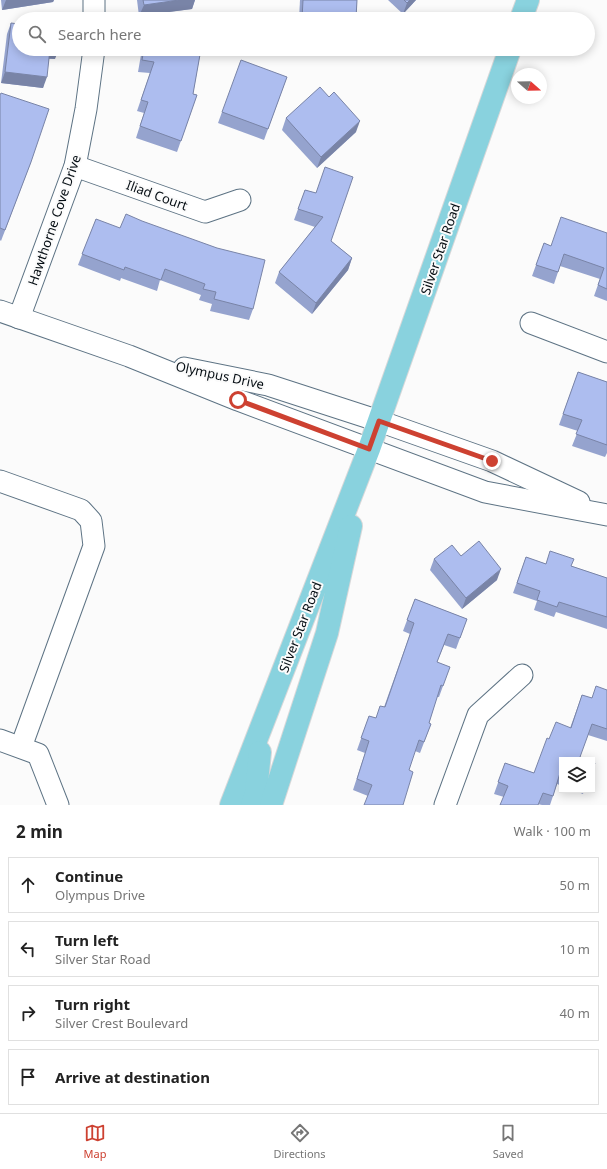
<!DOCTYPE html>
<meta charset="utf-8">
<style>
:root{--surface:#fff;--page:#f6f6f6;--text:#222;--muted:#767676;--line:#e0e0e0;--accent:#cd4131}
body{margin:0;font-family:"Noto Sans",sans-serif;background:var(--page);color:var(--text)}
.controls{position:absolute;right:12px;bottom:12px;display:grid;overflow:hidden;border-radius:0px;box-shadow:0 2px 10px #0003}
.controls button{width:36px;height:36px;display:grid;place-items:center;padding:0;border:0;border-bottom:1px solid var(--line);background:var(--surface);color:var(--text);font:20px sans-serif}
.compass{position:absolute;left:511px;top:68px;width:36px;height:36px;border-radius:50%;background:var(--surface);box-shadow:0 2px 10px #0003;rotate:110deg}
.stop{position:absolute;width:12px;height:12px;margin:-9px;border:3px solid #cd4131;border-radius:50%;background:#fff}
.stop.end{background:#cd4131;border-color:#fff;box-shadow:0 1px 4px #0008}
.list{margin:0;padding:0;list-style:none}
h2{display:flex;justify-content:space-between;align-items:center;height:52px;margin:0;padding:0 16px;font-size:17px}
h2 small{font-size:13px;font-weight:400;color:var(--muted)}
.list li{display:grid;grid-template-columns:26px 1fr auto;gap:12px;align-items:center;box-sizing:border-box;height:56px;margin:0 8px 8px;padding:0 8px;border:1px solid var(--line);border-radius:0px}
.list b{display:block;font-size:15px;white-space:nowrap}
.list p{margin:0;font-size:13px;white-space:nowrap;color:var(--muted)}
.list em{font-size:13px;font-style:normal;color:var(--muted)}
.icon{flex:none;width:22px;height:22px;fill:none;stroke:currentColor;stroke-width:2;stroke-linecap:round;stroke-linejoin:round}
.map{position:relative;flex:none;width:607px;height:805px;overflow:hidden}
.search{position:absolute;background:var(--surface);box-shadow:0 2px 10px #0003;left:12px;right:12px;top:12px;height:44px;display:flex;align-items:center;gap:10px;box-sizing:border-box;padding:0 14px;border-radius:22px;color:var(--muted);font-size:15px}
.sheet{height:308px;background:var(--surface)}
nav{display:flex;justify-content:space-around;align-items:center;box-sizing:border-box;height:56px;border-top:1px solid var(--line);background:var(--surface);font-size:11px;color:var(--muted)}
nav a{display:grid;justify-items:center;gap:2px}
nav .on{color:var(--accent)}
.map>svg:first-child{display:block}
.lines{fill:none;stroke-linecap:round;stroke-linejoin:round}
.minor-casing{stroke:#5d7384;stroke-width:23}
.major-casing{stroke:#d7d8d9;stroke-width:24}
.minor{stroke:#fff;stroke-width:21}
.major{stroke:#89d2de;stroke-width:22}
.wall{fill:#95a3ce}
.shaded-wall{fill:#7984a7}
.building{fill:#adbdef;stroke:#7984a7}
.route{stroke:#cd4131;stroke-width:5}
.labels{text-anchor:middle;stroke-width:4;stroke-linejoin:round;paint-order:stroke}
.street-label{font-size:13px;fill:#060e14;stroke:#fbfbfb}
</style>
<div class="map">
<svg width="607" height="805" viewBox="0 0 607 805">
<rect width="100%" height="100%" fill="#fbfbfb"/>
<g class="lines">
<!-- minor casing -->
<g class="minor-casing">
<g id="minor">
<path d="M94,0v19"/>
<path d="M75,166l130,46 35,-12"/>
<path d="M0,311l129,45 109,44 247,92 122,23"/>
<path d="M19,318l56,-152 11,-57 8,-60"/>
<path d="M531,323l76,29"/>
<path d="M184,368l84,17 111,36 113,40 87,41"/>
<path d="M0,481l81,29 10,11 3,25 -73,201"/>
<path d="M0,740l38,14 20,51"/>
<path d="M445,805l33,-90 44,-40"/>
</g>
</g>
<!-- major casing -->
<g class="major-casing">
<g id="major">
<path d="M521,19l7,-19"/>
<path d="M231,805l138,-356 141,-400"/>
<path d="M252,805l4,-12 4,-41"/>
<path d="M271,805l56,-172 24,-107"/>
</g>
</g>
<!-- minor -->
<use href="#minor" class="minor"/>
<!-- major -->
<use href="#major" class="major"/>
</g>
<!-- wall -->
<g class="wall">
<path d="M1,0h53l-1,2 -51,8z"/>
<path d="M137,0h58l-3,9 -41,5 29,5h-32l2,-4 -11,1z"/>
<path d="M300,0h57l-1,19h-57z"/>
<path d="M388,0h28l-13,14z"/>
<path d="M11,23l44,36h-6l-6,29 -42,-5 6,-49z"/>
<path d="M142,49h59l-8,45 4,1 -20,57 -41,-14 8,-25 -7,-2 13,-38 -12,-1z"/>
<path d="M287,77l-23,63 -46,-17 4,-11z"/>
<path d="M0,95l31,67 -30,79 -1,-1z"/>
<path d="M286,118l70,14 -39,36 -35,-38z"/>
<path d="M305,190l11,3 15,48 21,17 -4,12 -36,44 -37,-31 4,-11 36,-45 -21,-7z"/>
<path d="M96,219l157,90 -4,11 -39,-9 2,-7 -13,-4 2,-5 -41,-15 -3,11 -36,-13 -1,3 -42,-16z"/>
<path d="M607,233v68l-13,-5 6,-17 -40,-13 -6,18 -22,-8 12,-33 7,3z"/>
<path d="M578,372l29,10v71l-2,4 -33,-11 6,-15 -19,-6z"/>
<path d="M461,556l36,24 -35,29 -32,-39 4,-11z"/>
<path d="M526,557l20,7 25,2 36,12v51l-51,-17 -2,5 -20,-7 3,-9 -24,-8z"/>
<path d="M415,599l52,20 -11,30 -12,-4 -7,17 6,24 -4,11h-2l-8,26 2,1 -11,29 -5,-2 -47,45 -15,-6 12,-37 -8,-3 12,-34 7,2 8,-11 26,-73 -7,-3z"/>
<path d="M607,690v51l-19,-6 -26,25v26l-5,-2 -7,21h-8l-38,-8 -10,-3 11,-31 29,10 15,-34 21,-11 12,-33 9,3z"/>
<path d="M573,790h11l-1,4z"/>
</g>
<!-- shaded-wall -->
<g class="shaded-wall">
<path d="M6,0h48l-1,2 -51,8z"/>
<path d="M179,0h16l-3,9 -53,7 5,-11z"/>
<path d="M410,0h6l-13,14 4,-11z"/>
<path d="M343,17l13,1v1h-13z"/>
<path d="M49,49h10l-4,10 -9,-1z"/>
<path d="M5,72l42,5 -4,11 -42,-5z"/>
<path d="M360,121l-4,11 -39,36 4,-11z"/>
<path d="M352,258l-4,12 -36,44 4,-11z"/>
<path d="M501,569l-4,11 -35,29 4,-11z"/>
</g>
<!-- building -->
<g class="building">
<path d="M143,0h36l-35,5z"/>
<path d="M303,0h54l-1,18 -13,-1v2h-41z"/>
<path d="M404,0h6l-3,3z"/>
<path d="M150,14l30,5h-31z"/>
<path d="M11,23l8,1v25h31l-3,28 -42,-5z"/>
<path d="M144,49h57l-8,45 4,1 -16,46 -41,-15 8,-24 -7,-2 13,-38 -12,-2z"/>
<path d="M241,60l46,17 -19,52 -46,-17z"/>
<path d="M320,87l9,10 5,-5 26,29 -39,36 -35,-39z"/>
<path d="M1,93l48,16 -18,53 -26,68 -5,-2v-133z"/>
<path d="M325,167l28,10 -22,64 21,17 -36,45 -37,-31 44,-55 -25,-8 7,-19 11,3z"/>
<path d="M126,214l16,7 75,27 48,12 -12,49 -39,-10 2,-7 -13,-3 2,-5 -40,-15 -4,11 -36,-13 -1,3 -42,-16 14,-35 24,9z"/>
<path d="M561,217l46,16v56l-9,-4 6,-17 -40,-14 -6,18 -22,-7 8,-22 7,3z"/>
<path d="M578,372l29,10v63l-31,-11 6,-14 -19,-6z"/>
<path d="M479,541l22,28 -35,29 -32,-39 18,-14 9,11z"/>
<path d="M550,551l24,8 -3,7 36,12v39l-48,-15 -2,5 -20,-7 3,-9 -23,-8 9,-26 20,7z"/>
<path d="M415,599l52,20 -7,19 -12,-4 -11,28 13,5 -7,19 -2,-1 -12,38 2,1 -7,18 -5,-2 -10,30 4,2 -10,33h-39l8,-20 -15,-6 12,-38 -8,-3 8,-22 7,2 4,-12 5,1 29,-84 -7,-3z"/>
<path d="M596,686l11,4v39l-15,-5 -12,33 8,3h-26v13h-2l-7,23 -10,-3 -5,12h-38l8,-19 -10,-4 7,-19 29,10 13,-35 2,1 7,-17 15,6 11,-33 10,3z"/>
<path d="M592,762l3,1 -3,6z"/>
</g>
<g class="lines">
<!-- route -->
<path class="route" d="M238,400l131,49 10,-28 113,40"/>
</g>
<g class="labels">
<!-- street labels -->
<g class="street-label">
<text transform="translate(157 195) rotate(20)" y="5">Iliad Court</text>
<text transform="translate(54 220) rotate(-71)" y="5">Hawthorne Cove Drive</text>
<text transform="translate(440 249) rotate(-71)" y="5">Silver Star Road</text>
<text transform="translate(220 375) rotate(12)" y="5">Olympus Drive</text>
<text transform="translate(300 627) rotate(-69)" y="5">Silver Star Road</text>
</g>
</g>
</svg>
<div class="controls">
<button><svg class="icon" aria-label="layers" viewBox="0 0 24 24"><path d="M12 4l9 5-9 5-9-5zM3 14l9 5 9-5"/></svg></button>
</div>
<svg class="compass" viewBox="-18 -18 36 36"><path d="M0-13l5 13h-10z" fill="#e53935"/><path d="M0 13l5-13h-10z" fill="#767676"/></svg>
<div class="stop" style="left:238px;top:400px"></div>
<div class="stop end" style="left:492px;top:461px"></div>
<div class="search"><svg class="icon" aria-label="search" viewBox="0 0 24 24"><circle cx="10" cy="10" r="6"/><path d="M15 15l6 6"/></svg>Search here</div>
</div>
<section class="sheet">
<h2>2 min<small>Walk · 100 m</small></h2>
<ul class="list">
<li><svg class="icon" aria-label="ahead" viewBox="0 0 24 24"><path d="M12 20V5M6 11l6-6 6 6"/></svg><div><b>Continue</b><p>Olympus Drive</p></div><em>50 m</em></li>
<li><svg class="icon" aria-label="left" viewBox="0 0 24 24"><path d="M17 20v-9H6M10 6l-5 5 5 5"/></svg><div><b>Turn left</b><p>Silver Star Road</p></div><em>10 m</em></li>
<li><svg class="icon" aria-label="right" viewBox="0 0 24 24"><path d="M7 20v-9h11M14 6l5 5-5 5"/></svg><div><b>Turn right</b><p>Silver Crest Boulevard</p></div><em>40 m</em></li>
<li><svg class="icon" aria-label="arrive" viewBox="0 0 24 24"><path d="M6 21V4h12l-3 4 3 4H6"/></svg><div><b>Arrive at destination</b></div></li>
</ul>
</section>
<nav>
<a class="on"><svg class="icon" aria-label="map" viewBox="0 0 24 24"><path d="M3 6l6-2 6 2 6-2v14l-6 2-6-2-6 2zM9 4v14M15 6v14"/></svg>Map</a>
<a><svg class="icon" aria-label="directions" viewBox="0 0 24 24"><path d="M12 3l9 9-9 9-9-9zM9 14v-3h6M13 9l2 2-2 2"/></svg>Directions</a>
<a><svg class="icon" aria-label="saved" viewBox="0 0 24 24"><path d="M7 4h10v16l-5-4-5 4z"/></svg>Saved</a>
</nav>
